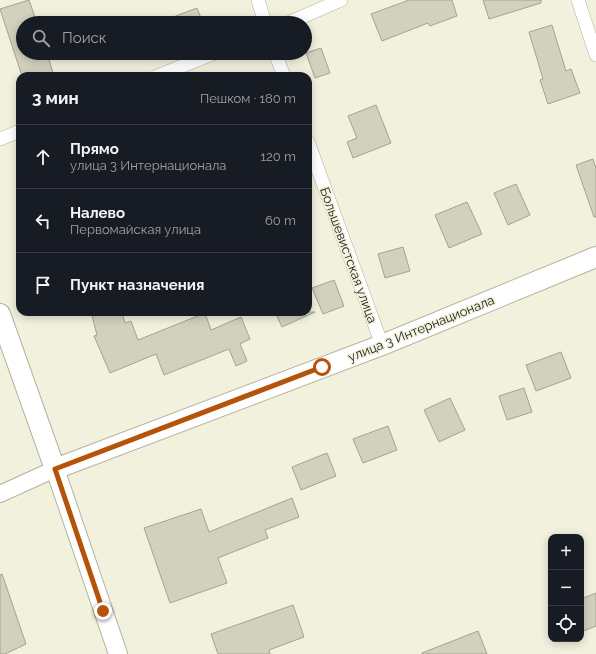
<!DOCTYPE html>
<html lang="ru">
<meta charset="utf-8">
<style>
:root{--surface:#171b24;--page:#242831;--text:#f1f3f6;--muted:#9ea1a6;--line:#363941}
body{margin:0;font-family:Raleway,sans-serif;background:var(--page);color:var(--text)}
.controls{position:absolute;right:12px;bottom:12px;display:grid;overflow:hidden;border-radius:8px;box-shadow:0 2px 10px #0003}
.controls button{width:36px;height:36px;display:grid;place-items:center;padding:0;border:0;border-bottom:1px solid var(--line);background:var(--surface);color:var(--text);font:20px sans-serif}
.stop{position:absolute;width:12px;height:12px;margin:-9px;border:3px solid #b45309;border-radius:50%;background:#fff}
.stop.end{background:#b45309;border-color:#fff;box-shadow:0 1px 4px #0008}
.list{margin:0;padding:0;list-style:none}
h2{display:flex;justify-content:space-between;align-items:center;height:52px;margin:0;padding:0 16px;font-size:17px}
h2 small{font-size:13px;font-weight:400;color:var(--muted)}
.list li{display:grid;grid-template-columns:26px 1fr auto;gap:12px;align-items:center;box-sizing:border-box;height:64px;padding:0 16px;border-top:1px solid var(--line)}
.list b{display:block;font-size:15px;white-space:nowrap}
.list p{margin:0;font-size:13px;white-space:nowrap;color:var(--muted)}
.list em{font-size:13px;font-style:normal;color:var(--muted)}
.icon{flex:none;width:22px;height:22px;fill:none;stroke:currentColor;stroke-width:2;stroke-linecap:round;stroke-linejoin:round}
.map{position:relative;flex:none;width:596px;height:654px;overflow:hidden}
.search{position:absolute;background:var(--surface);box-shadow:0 2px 10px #0003;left:16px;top:16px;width:296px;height:44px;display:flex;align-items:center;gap:10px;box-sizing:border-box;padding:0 14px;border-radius:22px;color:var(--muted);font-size:15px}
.panel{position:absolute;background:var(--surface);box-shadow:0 2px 10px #0003;left:16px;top:72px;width:296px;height:244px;border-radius:12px}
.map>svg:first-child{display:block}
.building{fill:#d1d1bd;stroke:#a3a390}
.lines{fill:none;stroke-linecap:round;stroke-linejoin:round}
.minor-casing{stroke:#b3b3a0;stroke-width:14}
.tertiary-casing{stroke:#b3b3a0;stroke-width:18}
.secondary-casing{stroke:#b3b3a0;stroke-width:20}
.primary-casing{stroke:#b3b3a0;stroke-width:22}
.minor{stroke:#fff;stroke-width:13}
.tertiary{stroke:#fff;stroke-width:16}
.secondary{stroke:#fff;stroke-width:18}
.primary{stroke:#fff;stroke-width:20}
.route{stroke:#b45309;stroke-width:5}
.labels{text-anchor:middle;stroke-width:3;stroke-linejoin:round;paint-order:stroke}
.street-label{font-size:13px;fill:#1f1f18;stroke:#f1f1dd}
</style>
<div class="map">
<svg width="596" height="654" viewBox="0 0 596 654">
<rect width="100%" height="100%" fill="#f1f1dd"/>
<!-- building -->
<g class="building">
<path d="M29,0l8,23h-14v30h24l7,23h-32l-22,-67z"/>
<path d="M409,0h43l5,16 -27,10 -2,-3 -46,18 -11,-27z"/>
<path d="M483,0h58v3l-52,16z"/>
<path d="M197,8l6,15h-43v-1z"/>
<path d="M552,25l14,46 5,-2 9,24 -32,11 -8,-24 3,-1 -14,-47z"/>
<path d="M321,48l9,25 -15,5 -9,-25z"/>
<path d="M376,105l15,38 -38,15 -6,-16 10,-4 -9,-22z"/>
<path d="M593,159l3,9v49h-2l-18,-52z"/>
<path d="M516,184l14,31 -22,10 -14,-32z"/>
<path d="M467,202l15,32 -33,14 -14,-33z"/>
<path d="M403,247l7,24 -25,7 -7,-24z"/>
<path d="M334,280l10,26 -21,8 -11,-26z"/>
<path d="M91,312h31l3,11 6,-2 7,19 67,-27 6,17 30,-13 9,22 -10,5 7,17 -11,5 -7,-17 -65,26 -8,-21 -46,19 -16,-37 3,-1z"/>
<path d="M275,312h40l-33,15z"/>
<path d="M561,352l10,26 -35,13 -10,-26z"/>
<path d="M524,388l8,24 -25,8 -8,-24z"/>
<path d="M450,398l15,32 -26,12 -15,-32z"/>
<path d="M388,426l9,24 -34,13 -10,-24z"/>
<path d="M327,453l9,23 -35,14 -9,-23z"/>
<path d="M292,498l7,19 -34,13 3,8 -50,20 9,25 -57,20 -26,-75 57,-19 8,23z"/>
<path d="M2,574l24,70 -21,10h-5v-79z"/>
<path d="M596,593v33l-15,6v-33z"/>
<path d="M293,605l11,32 -35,13 1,4h-52l-7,-20z"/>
<path d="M478,631l9,23h-65v-1z"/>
</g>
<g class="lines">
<!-- minor casing -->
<g class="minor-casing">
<g id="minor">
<path d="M258,0l7,23"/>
<path d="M578,0l18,55"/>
<path d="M288,23l53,-23"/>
<path d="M275,53l9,23"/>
<path d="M157,76l58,-23"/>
<path d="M0,139l20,-8"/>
<path d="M308,142l74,203"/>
</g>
</g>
<!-- tertiary casing -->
<g class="tertiary-casing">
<path id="tertiary" d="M0,494l55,-25"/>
</g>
<!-- secondary casing -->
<g class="secondary-casing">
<path id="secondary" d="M55,469l63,185"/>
</g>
<!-- primary casing -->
<g class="primary-casing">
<path id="primary" d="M0,314l55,155 327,-124 214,-88"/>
</g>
<!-- minor -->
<use href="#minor" class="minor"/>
<!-- tertiary -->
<use href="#tertiary" class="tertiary"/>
<!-- secondary -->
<use href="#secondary" class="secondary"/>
<!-- primary -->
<use href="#primary" class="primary"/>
</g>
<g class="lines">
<!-- route -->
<path class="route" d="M103,611l-48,-142 267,-102"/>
</g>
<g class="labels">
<!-- street labels -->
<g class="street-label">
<text transform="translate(349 255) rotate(70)" y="5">Большевистская улица</text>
<text transform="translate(421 328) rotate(-22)" y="5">улица 3 Интернационала</text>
</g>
</g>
</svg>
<div class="controls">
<button>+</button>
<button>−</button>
<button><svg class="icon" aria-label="locate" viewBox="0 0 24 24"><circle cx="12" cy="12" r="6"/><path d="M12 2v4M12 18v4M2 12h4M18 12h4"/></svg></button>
</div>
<div class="stop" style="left:322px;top:367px"></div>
<div class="stop end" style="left:103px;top:611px"></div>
<div class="search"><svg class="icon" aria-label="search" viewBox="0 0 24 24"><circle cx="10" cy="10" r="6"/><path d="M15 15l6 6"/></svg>Поиск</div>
<section class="panel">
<h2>3 мин<small>Пешком · 180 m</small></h2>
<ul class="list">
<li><svg class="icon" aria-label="ahead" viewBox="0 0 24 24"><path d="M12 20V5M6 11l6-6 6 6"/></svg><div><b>Прямо</b><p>улица 3 Интернационала</p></div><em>120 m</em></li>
<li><svg class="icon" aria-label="left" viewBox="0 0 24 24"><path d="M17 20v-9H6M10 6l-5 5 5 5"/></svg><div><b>Налево</b><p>Первомайская улица</p></div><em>60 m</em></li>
<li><svg class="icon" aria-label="arrive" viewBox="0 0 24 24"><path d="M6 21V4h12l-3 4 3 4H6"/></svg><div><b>Пункт назначения</b></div></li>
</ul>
</section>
</div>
